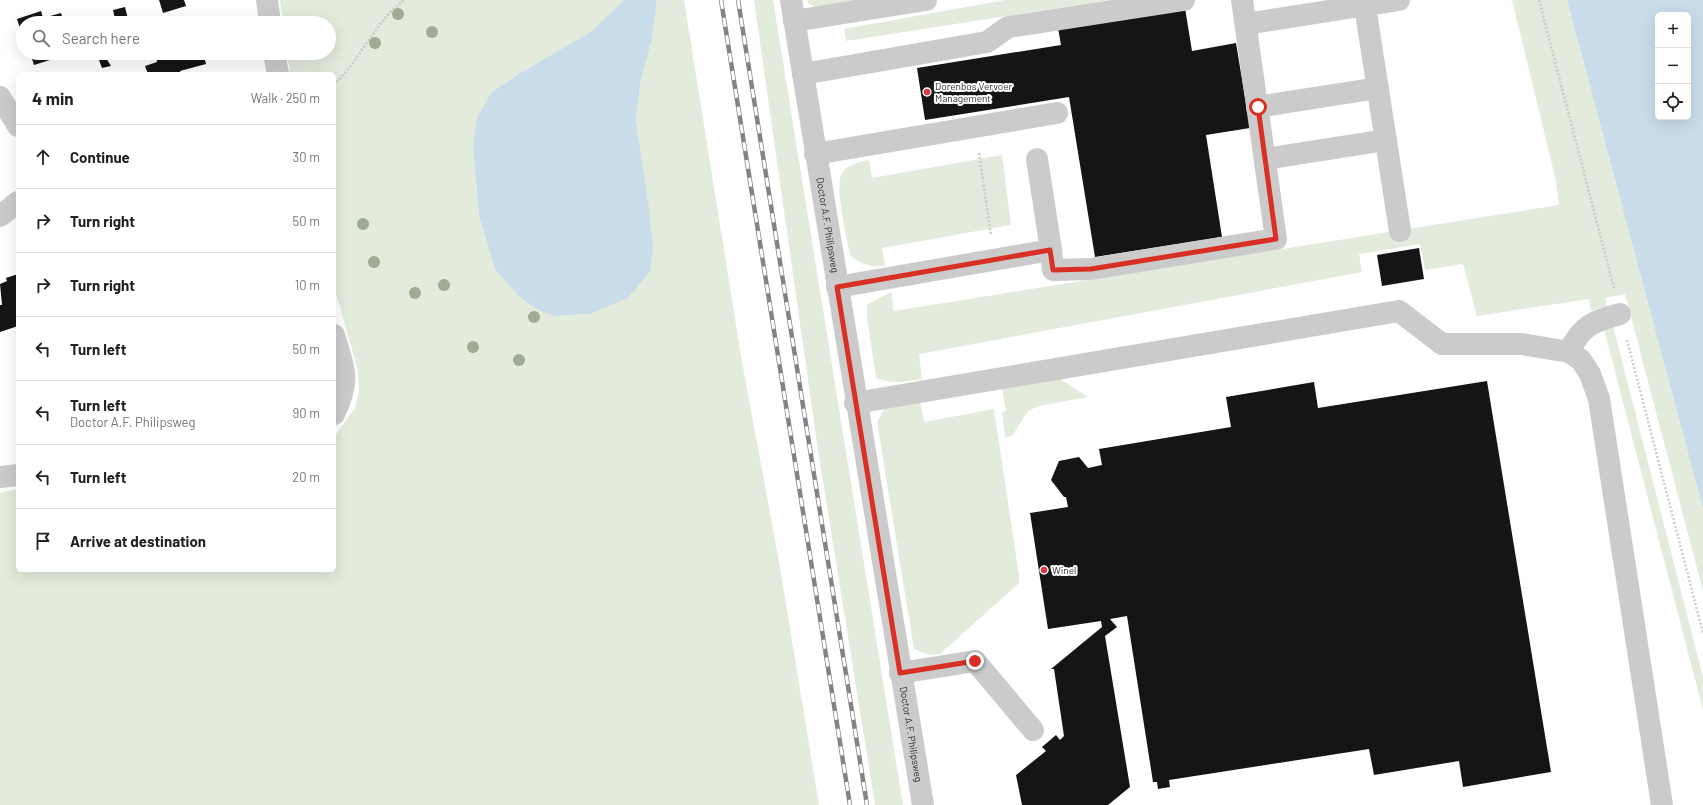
<!DOCTYPE html>
<meta charset="utf-8">
<style>
:root{--surface:#fff;--page:#f6f6f6;--text:#202124;--muted:#757577;--line:#e0e0e0}
body{margin:0;font-family:Barlow,sans-serif;background:var(--page);color:var(--text)}
.controls{position:absolute;right:12px;top:12px;display:grid;overflow:hidden;border-radius:6px;box-shadow:0 4px 16px #0002}
.controls button{width:36px;height:36px;display:grid;place-items:center;padding:0;border:0;border-bottom:1px solid var(--line);background:var(--surface);color:var(--text);font:20px sans-serif}
.stop{position:absolute;width:12px;height:12px;margin:-9px;border:3px solid #d93025;border-radius:50%;background:#fff}
.stop.end{background:#d93025;border-color:#fff;box-shadow:0 1px 4px #0008}
.list{margin:0;padding:0;list-style:none}
h2{display:flex;justify-content:space-between;align-items:center;height:52px;margin:0;padding:0 16px;font-size:17px}
h2 small{font-size:13px;font-weight:400;color:var(--muted)}
.list li{display:grid;grid-template-columns:26px 1fr auto;gap:12px;align-items:center;box-sizing:border-box;height:64px;padding:0 16px;border-top:1px solid var(--line)}
.list b{display:block;font-size:15px;white-space:nowrap}
.list p{margin:0;font-size:13px;white-space:nowrap;color:var(--muted)}
.list em{font-size:13px;font-style:normal;color:var(--muted)}
.icon{flex:none;width:22px;height:22px;fill:none;stroke:currentColor;stroke-width:2;stroke-linecap:round;stroke-linejoin:round}
.map{position:relative;flex:none;width:1703px;height:805px;overflow:hidden}
.search{position:absolute;background:var(--surface);box-shadow:0 4px 16px #0002;left:16px;top:16px;width:320px;height:44px;display:flex;align-items:center;gap:10px;box-sizing:border-box;padding:0 14px;border-radius:22px;color:var(--muted);font-size:15px}
.panel{position:absolute;background:var(--surface);box-shadow:0 4px 16px #0002;left:16px;top:72px;width:320px;height:500px;border-radius:6px}
.map>svg:first-child{display:block}
.green{fill:#e3ebdc}
.water{fill:#c9dcea;fill-rule:evenodd}
.building{fill:#151515}
.lines{fill:none;stroke-linecap:round;stroke-linejoin:round}
.path{stroke:#cbcbcb;stroke-width:2.5;stroke-dasharray:2 2;stroke-linecap:butt}
.minor{stroke:#cbcbcb;stroke-width:22}
.rail-casing{stroke:#838383;stroke-width:4.5}
.rail{stroke:#fff;stroke-width:3;stroke-dasharray:9;stroke-linecap:butt}
.tree{fill:#9fab94}
.route{stroke:#d93025;stroke-width:5}
.poi-dot{fill:#dd383f;stroke:#fff;stroke-width:1.5}
.labels{text-anchor:middle;stroke-width:4;stroke-linejoin:round;paint-order:stroke}
.poi-label{font-size:10px;fill:#2e2e2e;stroke:#fff;text-anchor:start}
.street-label{font-size:10px;fill:#2e2e2e;stroke:#fff}
</style>
<div class="map">
<svg width="1703" height="805" viewBox="0 0 1703 805">
<rect width="100%" height="100%" fill="#fff"/>
<!-- green -->
<g class="green">
<path d="M280,0h344l-32,32 -70,40 -49,75 6,69 16,53 59,47 36,-2 58,-113 -12,-81 5,-41 11,-40 5,-39h27l57,356 38,206 40,243h-819v-312l18,-4v81h316v-133l21,-29 4,-17 -1,-20 -24,-85v-212h-44l-3,-21h42v-30h-46z"/>
<path d="M754,0h19l130,805h-28l-57,-355z"/>
<path d="M807,0h61l-52,7 -7,-3z"/>
<path d="M1005,0h104l-263,41 -2,-12z"/>
<path d="M1512,0h55l136,509v82l-78,-297 -20,4 2,8 -16,5 -2,-12 -112,17 -14,-52 -38,6 -5,-26 -61,10 3,18 -443,82 3,25c-17,3 -30,5 -46,-1l-9,-61v-12l24,-13 3,19 665,-106 -3,-24z"/>
<path d="M1002,155l9,70 -129,23 3,18c-14,1 -24,-1 -35,-11 -3,-17 -16,-68 -8,-82 5,-9 19,-11 27,-13l3,18z"/>
<path d="M1613,326l90,351v33l-99,-381z"/>
<path d="M1060,379l28,18 -49,9 -11,5 -16,25 -7,1 -3,-25 4,-1 -4,-23z"/>
<path d="M920,400l4,22 70,-13 25,167v7l-79,71 -11,1 -15,-6 -37,-227 8,-15z"/>
</g>
<!-- water -->
<g class="water">
<path d="M624,0h33l-5,39 -11,40 -5,41 12,81 5,46 -3,24 -22,27 -38,16 -36,2 -19,-8 -15,-11 -25,-28 -16,-53 -6,-69 4,-29 14,-25 31,-21 69,-40z"/>
<path d="M1567,0h136v509zM1658,15h30v102h-30z"/>
</g>
<!-- building -->
<g class="building">
<path d="M159,0h25l2,6 -23,7z"/>
<path d="M125,7l4,16h-13l-3,-13z"/>
<path d="M1185,8l7,43 44,-8 14,85 -44,7 16,102 -127,20 -26,-160 -144,23 -8,-52 144,-23 -3,-17z"/>
<path d="M41,11l2,7 18,-5 3,10h-41v15l-6,-19z"/>
<path d="M30,53h42l-38,12z"/>
<path d="M155,53h48l3,11 -26,7 1,3h-33l-3,-8 12,-4z"/>
<path d="M106,58l5,8 -9,2 -3,-8z"/>
<path d="M1419,248l5,31 -42,7 -5,-31z"/>
<path d="M18,274v52l-18,6v-27h2l-2,-21 7,-3 -1,-3z"/>
<path d="M1487,381l64,391 -88,15 -4,-26 -85,14 -5,-26 -200,31 1,7 -12,2 -1,-7h-4l-26,-166 -17,3 7,8 -12,9 25,151 -22,18h-86l-6,-30 30,-24 -4,-4 14,-12 4,5 4,-4 -10,-67h-3l51,-42 -1,-6 -53,8 -18,-116 38,-6 -2,-10h-2l-13,-17 8,-19 20,-4 9,11 14,-3 -3,-16 132,-22 -5,-30 88,-15 4,26z"/>
</g>
<g class="lines">
<!-- path -->
<g class="path">
<path d="M1539,0l75,288"/>
<path d="M334,85c27,-26 40,-62 70,-85"/>
<path d="M979,153l12,82"/>
<path d="M1627,340l76,293"/>
</g>
<!-- minor -->
<g class="minor">
<path d="M267,0l3,23"/>
<path id="s1" d="M791,0l132,805"/>
<path d="M1364,0l36,231"/>
<path d="M794,21l132,-21"/>
<path d="M1246,24l153,-24"/>
<path d="M274,53l4,21"/>
<path d="M803,74l184,-32 21,-15 176,-27"/>
<path d="M0,97l18,29"/>
<path d="M1257,107l121,-19"/>
<path d="M815,154l242,-41"/>
<path d="M1265,159l121,-19"/>
<path d="M0,216l18,-14"/>
<path d="M1051,250l2,20 38,-1 185,-30 -34,-239"/>
<path d="M837,287l214,-37 -14,-91"/>
<path d="M334,335c10,35 17,44 0,79"/>
<path d="M1569,352c12,-26 24,-31 51,-38"/>
<path d="M855,403l544,-92 43,33h80l47,8 12,8 9,14 9,25 63,406"/>
<path d="M0,477l18,-2"/>
<path d="M900,673l75,-12 58,69"/>
</g>
<!-- rail casing -->
<g class="rail-casing">
<g id="rail">
<path d="M721,0l129,805"/>
<path d="M738,0l129,805"/>
</g>
</g>
<!-- rail -->
<use href="#rail" class="rail"/>
</g>
<!-- trees -->
<g class="tree">
<circle cx="398" cy="14" r="6"/>
<circle cx="432" cy="32" r="6"/>
<circle cx="375" cy="43" r="6"/>
<circle cx="363" cy="224" r="6"/>
<circle cx="374" cy="262" r="6"/>
<circle cx="444" cy="285" r="6"/>
<circle cx="415" cy="293" r="6"/>
<circle cx="534" cy="317" r="6"/>
<circle cx="473" cy="347" r="6"/>
<circle cx="519" cy="360" r="6"/>
</g>
<g class="lines">
<!-- route -->
<path class="route" d="M975,661l-75,12 -63,-386 213,-37 3,20 38,-1 185,-30 -18,-132"/>
</g>
<!-- markers -->
<g class="poi-dot">
<circle cx="927" cy="92" r="4"/>
<circle cx="1044" cy="570" r="4"/>
</g>
<g class="labels">
<!-- poi labels -->
<g class="poi-label">
<text x="935" y="90">Dorenbos Vervoer<tspan x="935" dy="12">Management</tspan></text>
<text x="1052" y="574">Winel</text>
</g>
<!-- street labels -->
<g class="street-label">
<text dy="4" stroke="none"><textPath href="#s1" startOffset="228">Doctor A.F. Philipsweg</textPath></text>
<text dy="4" stroke="none"><textPath href="#s1" startOffset="744">Doctor A.F. Philipsweg</textPath></text>
</g>
</g>
</svg>
<div class="controls">
<button>+</button>
<button>−</button>
<button><svg class="icon" aria-label="locate" viewBox="0 0 24 24"><circle cx="12" cy="12" r="6"/><path d="M12 2v4M12 18v4M2 12h4M18 12h4"/></svg></button>
</div>
<div class="stop" style="left:1258px;top:107px"></div>
<div class="stop end" style="left:975px;top:661px"></div>
<div class="search"><svg class="icon" aria-label="search" viewBox="0 0 24 24"><circle cx="10" cy="10" r="6"/><path d="M15 15l6 6"/></svg>Search here</div>
<section class="panel">
<h2>4 min<small>Walk · 250 m</small></h2>
<ul class="list">
<li><svg class="icon" aria-label="ahead" viewBox="0 0 24 24"><path d="M12 20V5M6 11l6-6 6 6"/></svg><div><b>Continue</b></div><em>30 m</em></li>
<li><svg class="icon" aria-label="right" viewBox="0 0 24 24"><path d="M7 20v-9h11M14 6l5 5-5 5"/></svg><div><b>Turn right</b></div><em>50 m</em></li>
<li><svg class="icon" aria-label="right" viewBox="0 0 24 24"><path d="M7 20v-9h11M14 6l5 5-5 5"/></svg><div><b>Turn right</b></div><em>10 m</em></li>
<li><svg class="icon" aria-label="left" viewBox="0 0 24 24"><path d="M17 20v-9H6M10 6l-5 5 5 5"/></svg><div><b>Turn left</b></div><em>50 m</em></li>
<li><svg class="icon" aria-label="left" viewBox="0 0 24 24"><path d="M17 20v-9H6M10 6l-5 5 5 5"/></svg><div><b>Turn left</b><p>Doctor A.F. Philipsweg</p></div><em>90 m</em></li>
<li><svg class="icon" aria-label="left" viewBox="0 0 24 24"><path d="M17 20v-9H6M10 6l-5 5 5 5"/></svg><div><b>Turn left</b></div><em>20 m</em></li>
<li><svg class="icon" aria-label="arrive" viewBox="0 0 24 24"><path d="M6 21V4h12l-3 4 3 4H6"/></svg><div><b>Arrive at destination</b></div></li>
</ul>
</section>
</div>
